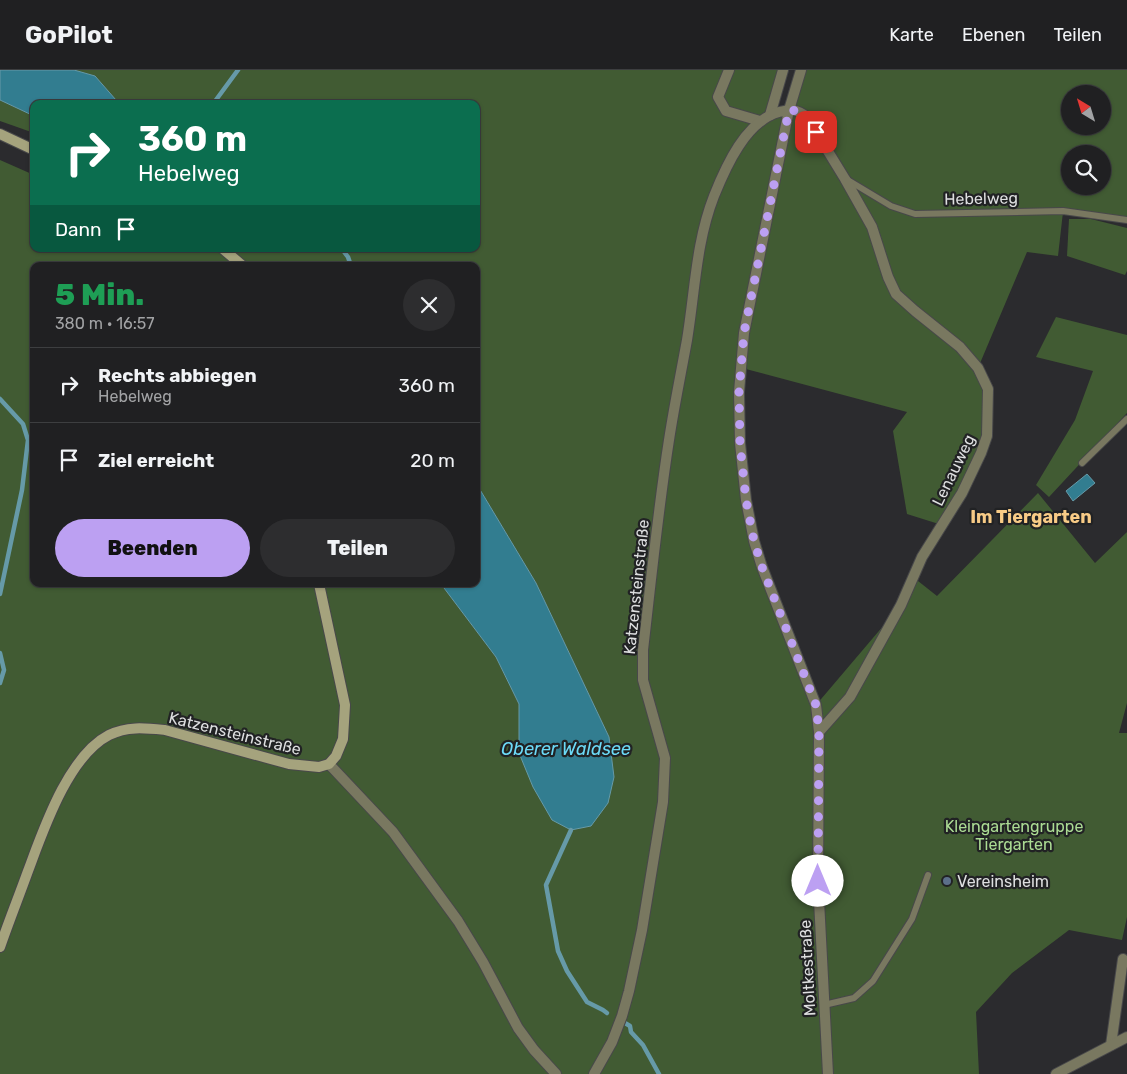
<!DOCTYPE html>
<html lang="de">
<head>
<meta charset="utf-8">
<style>
  :root { --surface:#202022; --page:#2d2d2f; --text:#f1f3f6; --muted:#a2a3a5; --line:#3d3e40; --accent:#bca0f2 }
  body { margin:0; font-family:Rubik,sans-serif; background:var(--page); color:var(--text); height:100vh; display:flex; flex-direction:column; font-size:19px; white-space:nowrap }
  * { box-sizing:border-box; margin:0 }
  p { font-size:16px; color:var(--muted) }
  .icon { flex:none; width:28px; height:28px; fill:none; stroke:currentColor; stroke-width:2; stroke-linecap:round; stroke-linejoin:round }
  .map { position:relative; flex:1; overflow:hidden }
  .side { position:absolute; left:30px; top:192px; width:450px; height:325px; display:flex; flex-direction:column; background:var(--surface); border-radius:10px; box-shadow:0 1px 4px #0004,0 0 0 1px var(--line) }
  .side>* { flex:none }
  .guide { position:absolute; left:30px; top:30px; width:450px; height:152px; border-radius:10px; box-shadow:0 1px 4px #0004,0 0 0 1px var(--line); background:#0b6e4f; color:#fff; overflow:hidden }
  .needle { width:32px; rotate:322deg }
  .controls { position:absolute; left:1061px; top:15px; display:grid; gap:10px }
  .controls a { display:grid; place-items:center; width:50px; height:50px; border-radius:50%; background:var(--surface); box-shadow:0 1px 4px #0004,0 0 0 1px var(--line); font-size:25px }
  .pin { position:absolute; display:grid; place-items:center; width:42px; height:42px; color:#fff; margin:-21px; border-radius:10px; box-shadow:0 2px 8px #0006 }
  .me { position:absolute; width:55px; margin:-28px; rotate:0deg; stroke-linejoin:round; filter:drop-shadow(0 0 4px #0008) }
  .turn { display:flex; align-items:center; gap:18px; height:105px; padding:0 25px; font-size:22px }
  .turn .icon { width:65px; height:65px; stroke-width:2.5 }
  .turn b { display:block; font-size:35px; line-height:42px }
  .then { display:flex; align-items:center; height:48px; padding:0 25px; background:#0003; gap:10px; font-size:19px }
  .round { display:grid; place-items:center; flex:none; width:52px; height:52px; border-radius:26px; background:var(--page) }
  .overview { display:flex; align-items:center; justify-content:space-between; height:85px; padding:0 25px }
  h1 { font-size:30px; font-weight:800; line-height:38px; color:#1e9e55 }
  .cta { display:flex; gap:10px; margin-top:auto; padding:10px 25px }
  .cta a { flex:1; height:58px; border-radius:30px; background:var(--accent); color:#111; font-size:20px; font-weight:800; line-height:58px; text-align:center }
  .cta a+a { background:var(--page); color:var(--text) }
  ul { padding:0; list-style:none }
  li { display:flex; align-items:center; gap:15px; height:75px; padding:0 25px; border-top:1px solid var(--line) }
  li div { flex:1 }
  li b { display:block; font-size:19px }
  li em { font-style:normal }
  header { display:flex; align-items:center; gap:30px; box-sizing:border-box; height:70px; padding:0 25px; background:var(--surface); border-bottom:1px solid var(--line) }
  header strong { font-size:24px }
  nav { display:flex; gap:28px; margin-inline-start:auto; font-size:18px }
  .map>svg:first-child { display:block }
  .green { fill:#415b33; fill-rule:evenodd }
  .water { fill:#327d90; stroke:#669aa8 }
  .lines { fill:none; stroke-linecap:round; stroke-linejoin:round }
  .stream { stroke:#669aa8; stroke-width:4.5 }
  .lane-casing { stroke:#48484a; stroke-width:8 }
  .street-casing { stroke:#48484a; stroke-width:12 }
  .secondary-casing { stroke:#48484a; stroke-width:12 }
  .lane { stroke:#797860; stroke-width:6 }
  .street { stroke:#797860; stroke-width:10 }
  .secondary { stroke:#a5a37d; stroke-width:10 }
  .route { stroke:#bca0f2; stroke-width:9; stroke-dasharray:0 16.2 }
  .service-dot { fill:#5c6f8a; stroke:#212224; stroke-width:2 }
  .labels { text-anchor:middle; stroke-width:4.5; stroke-linejoin:round; paint-order:stroke }
  .street-label { font-size:16px; fill:#dedfe0; stroke:#212224 }
  .park-label { font-size:16px; fill:#abdb93; stroke:#212224 }
  .poi-label { font-size:16px; fill:#dedfe0; stroke:#212224; text-anchor:start }
  .neighbourhood-label { font-size:18px; font-weight:bold; fill:#f8cb86; stroke:#212224 }
  .water-label { font-size:18px; font-style:italic; fill:#6cdaf7; stroke:#212224 }
</style>
</head>
<body>
<header>
<strong>GoPilot</strong>
<nav><a>Karte</a><a>Ebenen</a><a>Teilen</a></nav>
</header>
<div class="map">
<svg width="1127" height="1004" viewBox="0 0 1127 1004">
  <rect width="100%" height="100%" fill="#2b2b2e"/>
  <g class="green">
    <path d="M74 0H783L770 44 789 40 801 0H1127V150L1063 142 1058 186 1027 182 978 298 988 319 987 366 942 455 907 444 893 361 907 342 742 298 739 322 754 471 816 635 901 535 913 507 937 526 1038 423 1095 493 1127 462V633L1119 663H1127V847L1122 870 1069 860 1012 903 976 942 979 1004H0V90L34 105V179H476V34H138L116 30 95 6ZM1070 24H1102V56H1070ZM1070 84H1102V116H1070ZM34 196H476V413L536 513 609 667 519 683V634L496 587 441 514H34Z"/>
    <polygon points="0,30 34,46 34,63 0,51"/>
    <polygon points="1069,149 1091,149 1127,158 1127,201 1125,205 1067,186"/>
    <polygon points="1056,247 1127,265 1127,343 1049,427 1036,415 1075,350 1093,301 1036,287"/>
  </g>
  <g class="water">
    <polygon points="0,0 74,0 95,6 116,30 138,34 34,34 34,46 0,30"/>
    <polygon points="1087,404 1095,413 1073,431 1066,421"/>
    <polygon points="476,413 536,513 609,667 614,707 608,733 591,756 571,760 552,750 533,717 519,683 519,634 496,587 441,514 476,514"/>
  </g>
  <g class="lines">
    <g class="stream">
      <polyline points="213,34 238,0"/>
      <polyline points="342,179 348,187 351,196"/>
      <polyline points="0,329 23,354 28,370 22,420 0,524"/>
      <polyline points="0,583 4,600 0,613"/>
      <polyline points="571,760 546,815 558,881 567,901 587,932 603,940 607,943"/>
      <polyline points="625,953 630,956 631,962 643,975 659,1004"/>
    </g>
    <g class="lane-casing">
      <g id="lane">
        <polyline points="846,109 891,136 915,144 1063,141 1127,150"/>
        <polyline points="1082,393 1127,349"/>
        <polyline points="824,935 854,928 873,911 912,849 928,805"/>
      </g>
    </g>
    <g class="street-casing">
      <g id="street">
        <polyline points="729,0 718,27 726,41 760,51"/>
        <polyline points="801,0 789,40 744,263 739,322 740,373 746,430 754,471 762,497 816,635 819,662 818,811 828,1004"/>
        <polyline points="770,45 783,0"/>
        <polyline points="329,694 393,762 458,851 483,892 518,958 534,980 556,1004"/>
        <polyline points="1111,975 1123,889"/>
        <path d="M594 1004 612 972 622 946 629 921 642 860 663 732 665 688 643 610V580C651 511 658 440 669 370 674 337 681 303 687 270 695 221 696 172 714 126 726 96 746 51 779 42 791 39 797 39 807 47L845 109 872 157 888 207 896 224 915 241 960 277 978 298 988 319 987 366 981 383 962 423 922 487 901 535 850 627 819 662"/>
        <polyline points="1056,1004 1127,967"/>
      </g>
    </g>
    <g class="secondary-casing">
      <g id="secondary">
        <polyline points="0,64 34,80"/>
        <polyline points="223,179 243,196"/>
        <path d="M0 877C9 851 19 826 28 801 43 761 68 686 109 665 127 656 145 658 165 660L289 694 319 697 329 694 336 686 343 669 345 635 319 514"/>
      </g>
    </g>
    <use href="#lane" class="lane"/>
    <use href="#street" class="street"/>
    <use href="#secondary" class="secondary"/>
  </g>
  <g class="lines">
    <path class="route" d="M816 62C808 48 806 41 789 40L744 263 739 322 740 374 746 430 754 471 762 497 816 635 819 662 818 811"/>
  </g>
  <circle class="service-dot" cx="947" cy="811" r="5"/>
  <g class="labels">
    <g class="street-label">
      <text transform="translate(981 128) rotate(-1)" y="6">Hebelweg</text>
      <text transform="translate(953 400) rotate(-64)" y="6">Lenauweg</text>
      <text transform="translate(636 517) rotate(-84)" y="6">Katzensteinstraße</text>
      <text transform="translate(235 663) rotate(14)" y="6">Katzensteinstraße</text>
      <text transform="translate(807 898) rotate(-93)" y="6">Moltkestraße</text>
    </g>
    <g class="park-label">
      <text x="1014" y="762">Kleingartengruppe<tspan x="1014" dy="18">Tiergarten</tspan></text>
    </g>
    <g class="poi-label">
      <text x="957" y="817">Vereinsheim</text>
    </g>
    <g class="neighbourhood-label">
      <text x="1031" y="453">Im Tiergarten</text>
    </g>
    <g class="water-label">
      <text x="566" y="685">Oberer Waldsee</text>
    </g>
  </g>
</svg>
<div class="controls">
<a><svg class="needle" viewBox="-14 -14 28 28"><path d="M0-13l5 13h-10z" fill="#e53935"/><path d="M0 13l5-13h-10z" fill="#a2a3a5"/></svg></a>
<a><svg class="icon" aria-label="search" viewBox="0 0 24 24"><circle cx="10" cy="10" r="6"/><path d="M15 15l6 6"/></svg></a>
</div>
<div class="pin" style="left:816px;top:62px;background:#d93025"><svg class="icon" aria-label="arrive" viewBox="0 0 24 24"><path d="M6 21V4h12l-3 4 3 4H6"/></svg></div>
<svg class="me" style="left:818px;top:811px" viewBox="-20 -20 40 40"><circle r="19" fill="#fff"/><path d="M0-13L10 11 0 6-10 11z" fill="#bca0f2"/></svg>
<div class="guide">
<div class="turn"><svg class="icon" aria-label="right" viewBox="0 0 24 24"><path d="M7 20v-9h11M14 6l5 5-5 5"/></svg><div><b>360 m</b>Hebelweg</div></div>
<div class="then">Dann<svg class="icon" aria-label="arrive" viewBox="0 0 24 24"><path d="M6 21V4h12l-3 4 3 4H6"/></svg></div>
</div>
<section class="side">
<div class="overview"><div><h1>5 Min.</h1><p>380 m · 16:57</p></div><a class="round"><svg class="icon" aria-label="close" viewBox="0 0 24 24"><path d="M6 6l12 12M18 6L6 18"/></svg></a></div>
<ul>
<li><svg class="icon" aria-label="right" viewBox="0 0 24 24"><path d="M7 20v-9h11M14 6l5 5-5 5"/></svg><div><b>Rechts abbiegen</b><p>Hebelweg</p></div><em>360 m</em></li>
<li><svg class="icon" aria-label="arrive" viewBox="0 0 24 24"><path d="M6 21V4h12l-3 4 3 4H6"/></svg><div><b>Ziel erreicht</b></div><em>20 m</em></li>
</ul>
<div class="cta"><a>Beenden</a><a>Teilen</a></div>
</section>
</div>
</body>
</html>
